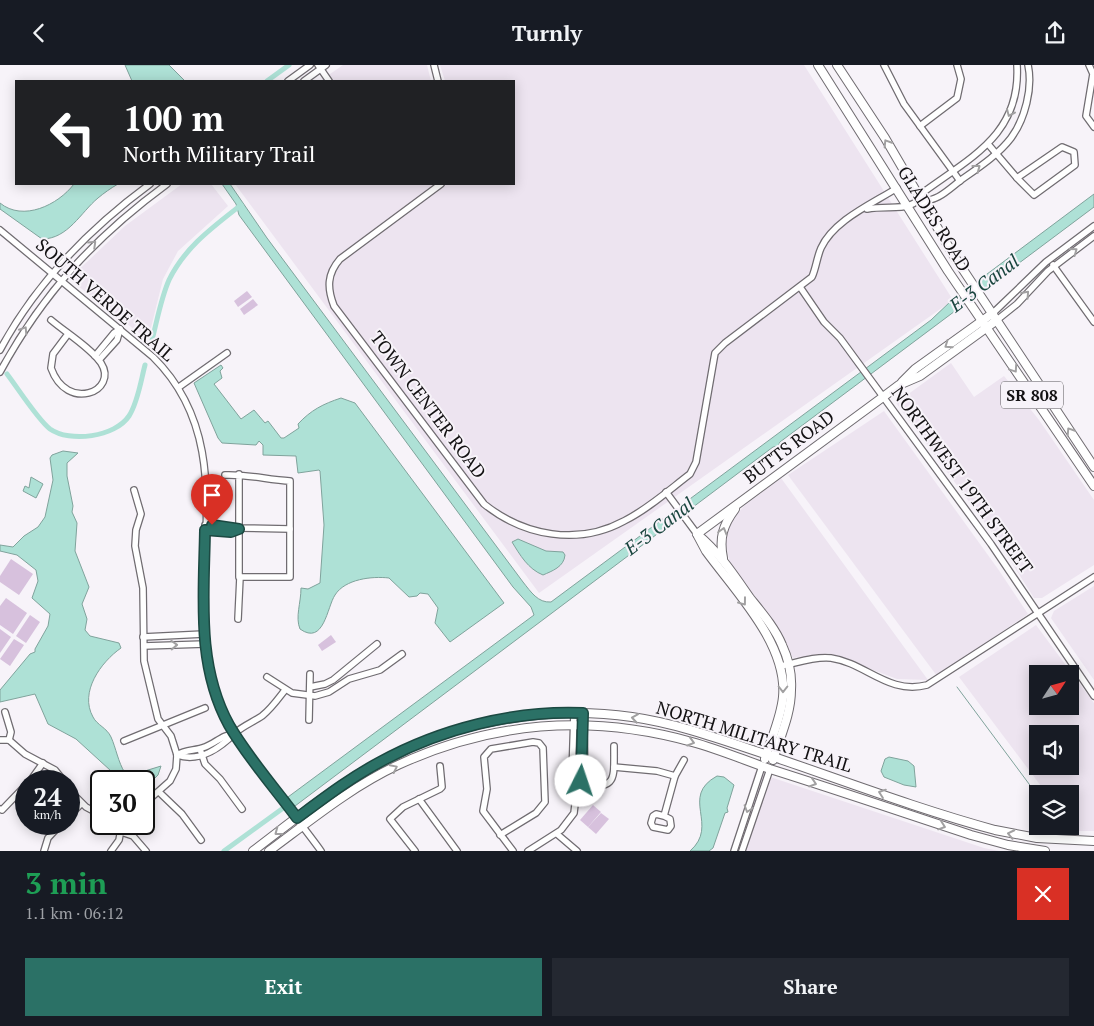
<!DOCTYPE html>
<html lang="en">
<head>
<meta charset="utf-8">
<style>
  :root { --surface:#171b24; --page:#242831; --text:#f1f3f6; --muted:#9ea1a6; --accent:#2b7166 }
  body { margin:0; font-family:"PT Serif",serif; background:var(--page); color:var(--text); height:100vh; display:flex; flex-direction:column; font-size:19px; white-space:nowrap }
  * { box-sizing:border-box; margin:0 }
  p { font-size:16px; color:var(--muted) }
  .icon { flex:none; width:28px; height:28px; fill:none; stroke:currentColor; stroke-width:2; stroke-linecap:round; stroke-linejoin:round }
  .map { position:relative; height:786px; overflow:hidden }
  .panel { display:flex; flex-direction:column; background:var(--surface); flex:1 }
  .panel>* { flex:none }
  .hud { position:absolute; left:15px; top:15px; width:500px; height:105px; border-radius:0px; box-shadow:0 2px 12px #0003; background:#202124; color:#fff; overflow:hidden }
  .needle { width:32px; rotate:54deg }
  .fabs { position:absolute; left:1029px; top:600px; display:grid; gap:10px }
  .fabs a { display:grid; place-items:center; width:50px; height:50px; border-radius:0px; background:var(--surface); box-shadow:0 2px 12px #0003; font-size:25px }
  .speed { position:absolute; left:15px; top:705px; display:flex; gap:10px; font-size:25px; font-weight:700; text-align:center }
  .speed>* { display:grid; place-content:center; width:65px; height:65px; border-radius:50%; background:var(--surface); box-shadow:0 2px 12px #0003; line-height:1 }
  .speed small { font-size:12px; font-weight:400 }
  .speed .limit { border:2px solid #111; border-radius:8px; background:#fff; color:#111 }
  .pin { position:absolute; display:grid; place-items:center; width:42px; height:42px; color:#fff; margin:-51px -21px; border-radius:50% 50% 50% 0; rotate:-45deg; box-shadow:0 0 5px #0007 }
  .pin .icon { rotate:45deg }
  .me { position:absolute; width:55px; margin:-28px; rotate:4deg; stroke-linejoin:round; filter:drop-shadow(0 0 4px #0008) }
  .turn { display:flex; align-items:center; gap:18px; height:105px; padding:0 25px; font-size:22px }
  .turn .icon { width:65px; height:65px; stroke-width:2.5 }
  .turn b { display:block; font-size:35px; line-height:42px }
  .round { display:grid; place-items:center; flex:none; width:52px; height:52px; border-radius:0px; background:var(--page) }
  .summary { display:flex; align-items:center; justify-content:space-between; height:85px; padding:0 25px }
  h1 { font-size:30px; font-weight:800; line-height:38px; color:#1e9e55 }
  .cta { display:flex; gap:10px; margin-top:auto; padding:10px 25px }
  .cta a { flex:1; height:58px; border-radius:0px; background:var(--accent); color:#fff; font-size:20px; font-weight:800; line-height:58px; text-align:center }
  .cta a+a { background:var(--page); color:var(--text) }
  header { display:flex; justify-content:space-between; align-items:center; height:65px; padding:0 25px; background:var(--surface); font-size:22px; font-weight:800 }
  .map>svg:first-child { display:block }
  .built { fill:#ede4f0; fill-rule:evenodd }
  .green { fill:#d7c1dd }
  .water { fill:#aee1d6; stroke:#80a39c }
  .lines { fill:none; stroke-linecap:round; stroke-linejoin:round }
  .stream { stroke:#80a39c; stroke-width:1 }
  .canal { stroke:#aee1d6; stroke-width:5 }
  .minor-casing { stroke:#706c71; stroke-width:8 }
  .major-casing { stroke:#706c71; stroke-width:10 }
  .minor { stroke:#fff; stroke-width:5.5 }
  .major { stroke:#fff; stroke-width:8 }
  .oneway { stroke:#a1a0a1 }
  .route-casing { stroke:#1c4942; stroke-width:12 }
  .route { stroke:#2b7166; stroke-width:9 }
  .labels { text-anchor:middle; stroke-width:4; stroke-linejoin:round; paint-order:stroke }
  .shield { fill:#f7f3f9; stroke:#575558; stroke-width:1 }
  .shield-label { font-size:16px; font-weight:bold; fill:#131113 }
  .street-label { font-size:18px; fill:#131113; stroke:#f7f3f9 }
  .water-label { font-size:19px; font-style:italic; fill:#1a463f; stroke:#f7f3f9 }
</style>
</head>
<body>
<header><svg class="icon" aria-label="back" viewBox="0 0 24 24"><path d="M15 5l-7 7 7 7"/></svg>Turnly<svg class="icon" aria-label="share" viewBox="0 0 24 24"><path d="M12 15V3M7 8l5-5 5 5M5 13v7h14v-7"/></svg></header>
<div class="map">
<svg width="1094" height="786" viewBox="0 0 1094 786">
  <rect width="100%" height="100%" fill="#f7f3f9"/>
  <g class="built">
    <polygon points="343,0 427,0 431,16 320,16"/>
    <polygon points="440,0 804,0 953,235 539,528 235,119 514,119 514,16 445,16"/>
    <polygon points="182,119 211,119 228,141 178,186 163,214 148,275 69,214 125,161"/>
    <polygon points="951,298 974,332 1004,311 1039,355 1094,435 1094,500 1042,533 1034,533 996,473 896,338"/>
    <polygon points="884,346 998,504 1028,549 937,611 788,410"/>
    <polygon points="781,413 928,615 897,614 828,588 793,593 768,550 730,499 725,474 730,458 744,441"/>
    <polygon points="1094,521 1094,615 1051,553 1054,546"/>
    <path d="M1036 560 1094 638V766H1075L1070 759V729H1047L959 612ZM1038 609H1070V641H1038ZM1038 669H1070V701H1038Z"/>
    <polygon points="755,707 984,783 999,786 731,786"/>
  </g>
  <g class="green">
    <polygon points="247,226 252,232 238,242 234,236"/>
    <polygon points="253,234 258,240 244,250 240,244"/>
    <polygon points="11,494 33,509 19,530 0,517 0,511"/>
    <polygon points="6,533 27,548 13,569 0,560 0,541"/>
    <polygon points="30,550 40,557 26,578 16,571"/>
    <polygon points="0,564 11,572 0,588"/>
    <polygon points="331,570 336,577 322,586 318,580"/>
    <polygon points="14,574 24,580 10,601 0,594"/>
    <polygon points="593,740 601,747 588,762 580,755"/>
    <polygon points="601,748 609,754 596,769 588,762"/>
  </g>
  <g class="water">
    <polygon points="125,0 169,0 185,16 132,16"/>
    <path d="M74 119H118C111 123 104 128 98 133 81 147 68 174 42 174L0 144V138C23 157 58 140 74 119Z"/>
    <path d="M222 119H230L267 173 523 517C531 527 538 538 551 537L931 255 951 236 1094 129V142L780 377 778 381 773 382 295 741 288 732 534 550 531 542 513 522 239 150 236 139Z"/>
    <path d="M221 300 223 303 220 306 222 313 214 319 241 354 254 345 265 358 268 356 281 373H284L299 363 298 359C311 345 323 339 341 333L355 338 504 538 450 577 435 558 438 543 428 529 420 528 417 531 409 532 389 513C372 511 345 514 335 530 327 542 324 581 300 564 295 552 301 538 301 523L308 524 320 518 324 460 320 406 319 405 298 408 296 391 263 390V380L259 376 256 380 222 378 218 373 194 318Z"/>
    <path d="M63 386 78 388 67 398V411L73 441 72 447 77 458 75 486 89 522 82 539 87 554 85 565 90 571 119 578 121 583C101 597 79 627 93 652 97 660 107 663 111 672 116 683 118 697 125 708L132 710 161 701 158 710 144 724V716H122L76 674 48 659 35 629 0 637V625L30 589 35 587V584L48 561 50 549 32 533 38 516 36 505 17 490 0 486V480L13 482 24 471 38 462 45 452 53 415 50 393 52 390Z"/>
    <polygon points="31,412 43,419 36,433 23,426 25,421 29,423"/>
    <path d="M518 474 546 486 563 487 565 490C564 502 552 506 543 510 528 504 520 490 512 477Z"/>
    <polygon points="889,692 908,696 914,701 916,722 904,720 884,712 881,706 885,694"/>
    <path d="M717 711 724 712 734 720 727 743 728 747 725 748 713 783 709 786H690C720 760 679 732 717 711Z"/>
  </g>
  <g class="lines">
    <g class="stream">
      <polyline points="957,622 1038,731"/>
      <polyline points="1062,761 1066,765"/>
    </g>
    <g class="canal">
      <polyline points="267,16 289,0"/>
      <path d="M152 275C157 256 161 233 169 215 185 182 213 162 241 140"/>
      <path d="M7 309C17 322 38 355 50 364 70 378 115 372 129 351 138 337 141 315 145 300"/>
      <polyline points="224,786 297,733"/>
    </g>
    <g class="minor-casing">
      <g id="minor">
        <polyline points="318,0 329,16"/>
        <polyline points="434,0 438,16"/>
        <polyline points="884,0 904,39 960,116"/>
        <polyline points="1089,0 1093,9 1086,51 1094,62"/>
        <polyline points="288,16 310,0"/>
        <polyline points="304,16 326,0"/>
        <polyline points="920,61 957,33 961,14 957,0"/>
        <polyline points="988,79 1017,113"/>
        <polygon points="1062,82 1074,87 1075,100 1034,130 1017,113"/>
        <path d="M441 119 340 194C327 209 327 223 334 241L484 439C524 471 578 481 624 456 648 444 669 425 690 409L696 397 715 288 725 278 812 212C816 203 817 192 821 183 834 155 872 139 897 123"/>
        <path d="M921 135C936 138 949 124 961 115 978 103 998 90 1011 73 1025 54 1033 23 1028 0"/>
        <path d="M867 144C892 139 912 150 925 126 973 91 1021 68 1017 0"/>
        <path d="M0 165 153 292C222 360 205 447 204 535 204 560 203 584 209 607 224 671 283 733 321 786"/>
        <polyline points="1053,200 1094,257"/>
        <polyline points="800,222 824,257 840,273 991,479 1094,631"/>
        <polyline points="993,248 1046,197 1094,161"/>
        <path d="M51 255C65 267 91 283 101 298 119 326 67 348 51 303L53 289 68 269"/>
        <polyline points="997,255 1017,239 1048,206 1094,171"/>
        <path d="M0 285C36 218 89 164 150 119"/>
        <polyline points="95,291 114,268 120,264"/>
        <polyline points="99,295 117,275 120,264"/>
        <path d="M0 307C43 228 95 172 167 119"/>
        <polyline points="179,322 227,288"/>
        <path d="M225 410C248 409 268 415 290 416V512H239V409"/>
        <polyline points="134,425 141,449 136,465 135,481 143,523 144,596 158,654 171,671 177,690 176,704 170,716 144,739"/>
        <polyline points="666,427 697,469"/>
        <polyline points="205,460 239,463 290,464"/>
        <polyline points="205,465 231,467 239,463"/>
        <polyline points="238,554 240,512"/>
        <polyline points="143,572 204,569"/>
        <polyline points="144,581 205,579"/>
        <path d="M781 601C796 598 815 591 831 593 866 598 888 630 927 620L1094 512"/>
        <polyline points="267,612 292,628 315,631 329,627 349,614 380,605 402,589"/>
        <polyline points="310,622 325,619 333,615 377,579"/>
        <polyline points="5,647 11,667 9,675"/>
        <polyline points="309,655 310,609"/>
        <polyline points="0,675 9,675"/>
        <polyline points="9,675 25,689 55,705 64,716"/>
        <polyline points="124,676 205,643"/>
        <polyline points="200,684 205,699 220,714 242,744"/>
        <path d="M177 690C200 698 220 683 235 668 243 661 253 657 262 651 271 644 278 634 285 625"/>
        <path d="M177 690C186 684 195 686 205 682 216 678 223 669 235 669"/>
        <polyline points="614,702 657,706 675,711"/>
        <polyline points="30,716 43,698"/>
        <path d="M577 722C589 704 583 670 583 648"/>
        <path d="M577 722C617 722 614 719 614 681"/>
        <polyline points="69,725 86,742 101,750"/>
        <polyline points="159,727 182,749 201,775"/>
        <polyline points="419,734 457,786"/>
        <polyline points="0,744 2,745 26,720"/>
        <polyline points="69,751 81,739"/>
        <polyline points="664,751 670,754 671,761 668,765 653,762 651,758 653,751 656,749 664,751 675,711 684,695"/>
        <polyline points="121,767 133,771 146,786"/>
        <polyline points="557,769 577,786"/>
        <polyline points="500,770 536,748 545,737 543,683 539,678 533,677 491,684 484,692 487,724 483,746 513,786"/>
        <polyline points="44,786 48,773 61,759"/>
        <polyline points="111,786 119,775 122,759"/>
        <polyline points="415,786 390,754 403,742 440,724 442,722 440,701"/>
        <polyline points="528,786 561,765 574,748 577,722 572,710 574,648"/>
        <polyline points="734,786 762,701"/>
        <polyline points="742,786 770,704"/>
      </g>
    </g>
    <g class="major-casing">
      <g id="major">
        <polyline points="818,0 948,206 1094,421"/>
        <polyline points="837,0 885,73 954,191 1094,402"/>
        <polyline points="902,317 915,304 993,248"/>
        <polyline points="697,469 883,332 899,320 920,311 997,255"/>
        <path d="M697 469C719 487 734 510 750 533 762 548 775 563 782 580 789 595 792 610 791 625 791 649 780 672 773 695"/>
        <path d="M698 471 706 486C735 526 788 579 783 632 781 653 771 674 765 694"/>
        <path d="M723 493C719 473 723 460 735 444"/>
        <path d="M253 786C294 755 335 721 380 697 456 656 547 640 632 652 681 659 728 677 774 692 847 717 921 745 995 765L1037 773 1094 776"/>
        <path d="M269 786C311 755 351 722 398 700 493 656 591 649 692 677 718 684 744 695 770 704 837 725 904 748 971 770L1008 780 1045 786"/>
      </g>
    </g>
    <use href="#minor" class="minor"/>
    <use href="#major" class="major"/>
  </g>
  <defs><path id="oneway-chevron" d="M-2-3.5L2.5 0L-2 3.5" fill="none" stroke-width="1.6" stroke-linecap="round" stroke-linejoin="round" transform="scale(1.25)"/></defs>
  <g class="oneway">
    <use href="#oneway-chevron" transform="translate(1010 48) rotate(114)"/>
    <use href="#oneway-chevron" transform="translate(887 78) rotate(-122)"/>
    <use href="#oneway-chevron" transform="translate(977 103) rotate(-37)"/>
    <use href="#oneway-chevron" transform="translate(93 179) rotate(-44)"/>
    <use href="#oneway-chevron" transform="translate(1074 186) rotate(-36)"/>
    <use href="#oneway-chevron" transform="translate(1026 229) rotate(-48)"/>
    <use href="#oneway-chevron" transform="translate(24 265) rotate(-57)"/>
    <use href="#oneway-chevron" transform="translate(948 280) rotate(145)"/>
    <use href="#oneway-chevron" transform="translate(1014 304) rotate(56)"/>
    <use href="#oneway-chevron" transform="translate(1070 366) rotate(-123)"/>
    <use href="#oneway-chevron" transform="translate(723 466) rotate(-74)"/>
    <use href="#oneway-chevron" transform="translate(743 537) rotate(53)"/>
    <use href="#oneway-chevron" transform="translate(174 580) rotate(-2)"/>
    <use href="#oneway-chevron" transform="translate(783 624) rotate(90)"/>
    <use href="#oneway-chevron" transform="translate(635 653) rotate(-171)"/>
    <use href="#oneway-chevron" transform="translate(691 677) rotate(16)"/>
    <use href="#oneway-chevron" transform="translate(394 703) rotate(-26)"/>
    <use href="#oneway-chevron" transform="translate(813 718) rotate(18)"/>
    <use href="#oneway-chevron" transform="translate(882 728) rotate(-161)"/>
    <use href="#oneway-chevron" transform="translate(748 744) rotate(108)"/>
    <use href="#oneway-chevron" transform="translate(942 761) rotate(19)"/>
    <use href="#oneway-chevron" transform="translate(278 767) rotate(143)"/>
    <use href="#oneway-chevron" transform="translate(1011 769) rotate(-168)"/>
  </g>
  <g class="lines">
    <g class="route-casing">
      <path id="route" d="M212 460 239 464 231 467 205 465C204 531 196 600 229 660 248 693 275 723 297 753 324 733 350 713 380 697 440 664 514 645 583 648L581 716"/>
    </g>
    <use href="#route" class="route"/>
  </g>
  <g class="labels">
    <rect class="shield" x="1001" y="316.5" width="62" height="27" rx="4"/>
    <g class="shield-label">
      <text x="1032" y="336">SR 808</text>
    </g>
    <g class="street-label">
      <text transform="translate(934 154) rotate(58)" y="6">GLADES ROAD</text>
      <text transform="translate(105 235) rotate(41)" y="6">SOUTH VERDE TRAIL</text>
      <text transform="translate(428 340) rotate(53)" y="6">TOWN CENTER ROAD</text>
      <text transform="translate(789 382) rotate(-37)" y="6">BUTTS ROAD</text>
      <text transform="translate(962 415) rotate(54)" y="6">NORTHWEST 19TH STREET</text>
      <text transform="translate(754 672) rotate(17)" y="6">NORTH MILITARY TRAIL</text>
    </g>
    <g class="water-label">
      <text transform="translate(984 218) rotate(-37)" y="7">E-3 Canal</text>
      <text transform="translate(659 461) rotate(-37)" y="7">E-3 Canal</text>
    </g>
  </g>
</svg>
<div class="fabs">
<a><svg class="needle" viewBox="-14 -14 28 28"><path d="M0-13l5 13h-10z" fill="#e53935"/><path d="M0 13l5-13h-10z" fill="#9ea1a6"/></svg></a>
<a><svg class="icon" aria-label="sound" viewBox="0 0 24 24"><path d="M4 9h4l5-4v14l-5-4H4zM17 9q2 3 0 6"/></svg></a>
<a><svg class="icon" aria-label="layers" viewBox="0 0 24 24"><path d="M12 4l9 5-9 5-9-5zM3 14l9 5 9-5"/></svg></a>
</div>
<div class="speed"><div>24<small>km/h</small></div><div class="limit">30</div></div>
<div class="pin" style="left:212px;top:460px;background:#d93025"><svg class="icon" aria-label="arrive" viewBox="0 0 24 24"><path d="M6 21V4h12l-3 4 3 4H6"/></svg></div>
<svg class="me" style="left:581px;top:716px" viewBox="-20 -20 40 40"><circle r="19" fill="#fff"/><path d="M0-13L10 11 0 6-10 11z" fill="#2b7166"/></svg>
<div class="hud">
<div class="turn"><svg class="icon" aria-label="left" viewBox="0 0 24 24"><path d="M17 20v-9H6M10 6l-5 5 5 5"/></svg><div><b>100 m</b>North Military Trail</div></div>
</div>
</div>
<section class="panel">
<div class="summary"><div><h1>3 min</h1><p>1.1 km · 06:12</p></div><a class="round" style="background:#d93025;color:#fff"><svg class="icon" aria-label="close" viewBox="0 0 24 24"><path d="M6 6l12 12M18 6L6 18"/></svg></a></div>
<div class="cta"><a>Exit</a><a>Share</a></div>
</section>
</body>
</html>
